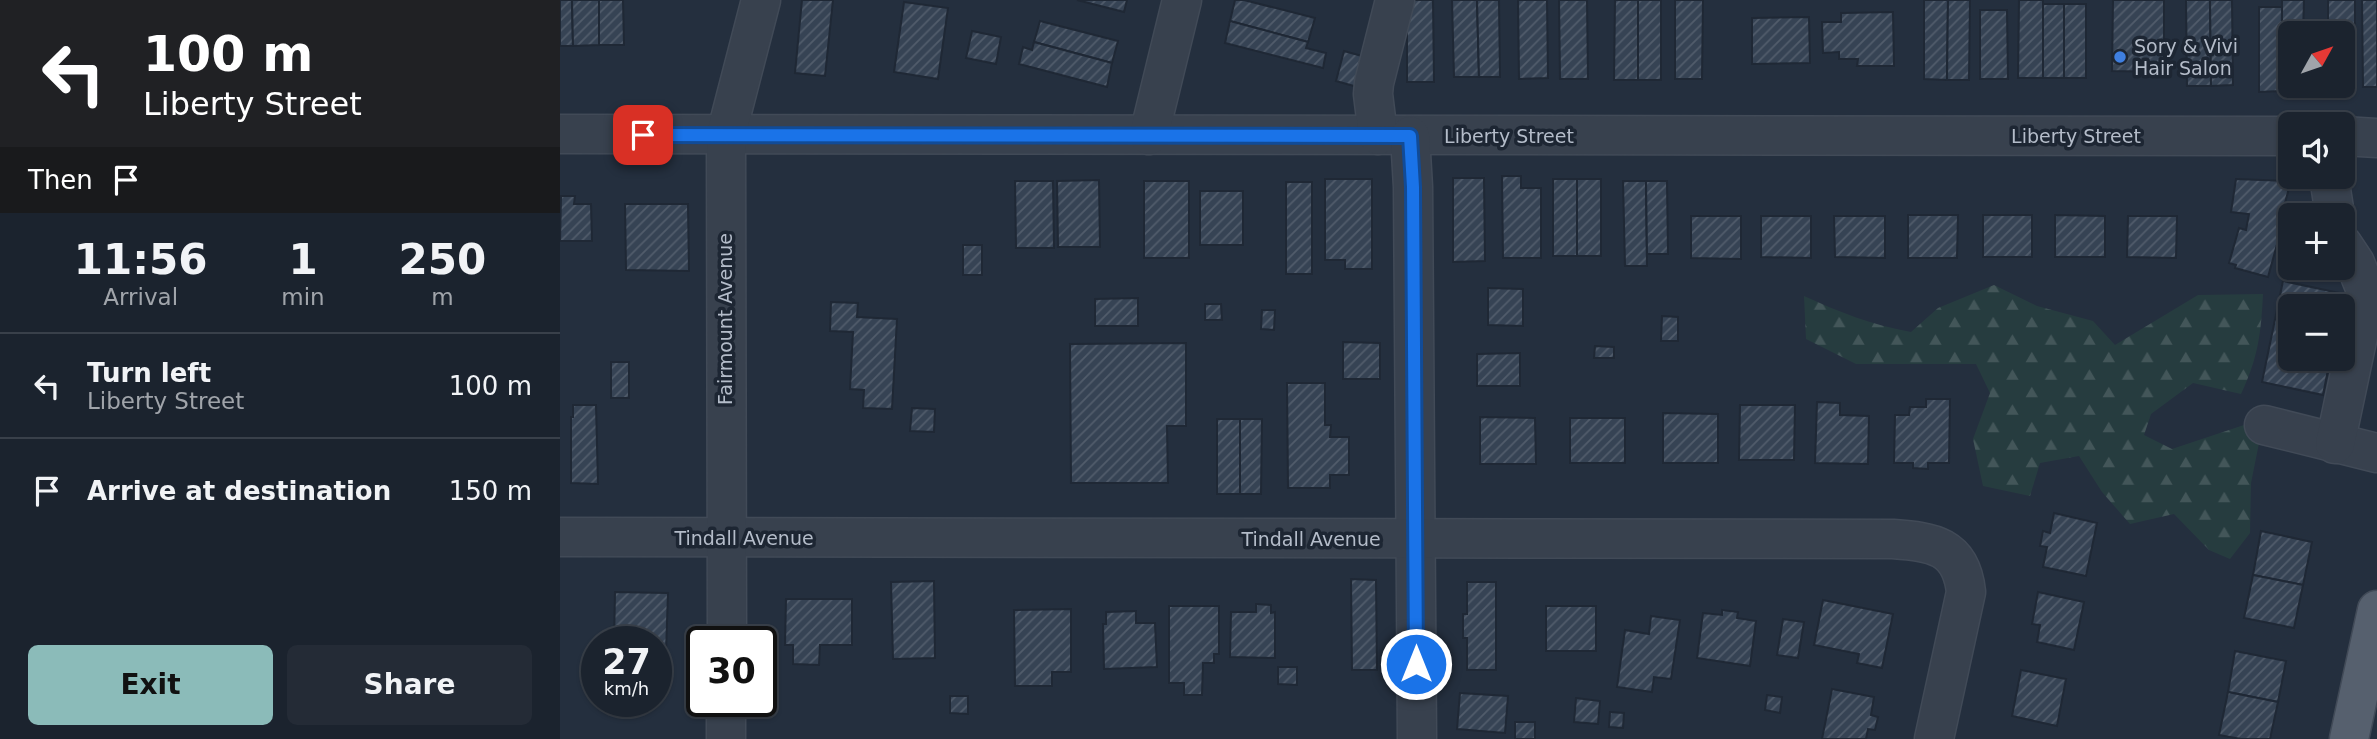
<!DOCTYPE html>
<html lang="en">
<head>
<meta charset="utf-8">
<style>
  :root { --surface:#1b232e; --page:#242b36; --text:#f1f3f6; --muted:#a0a4aa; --line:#39404a; --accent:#8bbbb9 }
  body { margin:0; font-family:"DejaVu Sans",sans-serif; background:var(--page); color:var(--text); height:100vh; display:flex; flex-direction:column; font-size:26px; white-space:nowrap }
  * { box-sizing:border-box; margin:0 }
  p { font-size:23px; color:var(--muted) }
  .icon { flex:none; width:38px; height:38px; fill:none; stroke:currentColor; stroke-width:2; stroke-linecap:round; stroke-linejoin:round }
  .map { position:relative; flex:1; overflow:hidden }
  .drawer { display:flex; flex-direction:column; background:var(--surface); width:560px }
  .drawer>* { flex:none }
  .top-card { background:#202124; color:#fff; overflow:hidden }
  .needle { width:46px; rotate:50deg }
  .buttons { position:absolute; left:1718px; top:21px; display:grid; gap:14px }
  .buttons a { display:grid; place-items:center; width:77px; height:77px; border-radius:10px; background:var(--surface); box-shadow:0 2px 5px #0004,0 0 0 2px var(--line); font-size:35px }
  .speed { position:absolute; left:21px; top:626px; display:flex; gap:14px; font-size:35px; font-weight:700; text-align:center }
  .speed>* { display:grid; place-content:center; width:91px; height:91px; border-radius:50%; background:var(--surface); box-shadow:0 2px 5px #0004,0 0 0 2px var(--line); line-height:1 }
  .speed small { font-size:18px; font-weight:400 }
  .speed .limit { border:4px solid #111; border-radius:10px; background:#fff; color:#111 }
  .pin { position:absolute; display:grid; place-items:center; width:60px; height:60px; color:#fff; margin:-30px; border-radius:14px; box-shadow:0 4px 10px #0006 }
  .me { position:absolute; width:77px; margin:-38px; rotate:0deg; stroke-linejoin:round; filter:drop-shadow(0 0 5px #0008) }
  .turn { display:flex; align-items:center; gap:24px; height:147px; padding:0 28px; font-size:32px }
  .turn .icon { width:91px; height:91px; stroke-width:2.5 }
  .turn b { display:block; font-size:49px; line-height:60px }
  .then { display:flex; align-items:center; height:66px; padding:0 28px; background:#0003; gap:14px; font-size:26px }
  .eta { display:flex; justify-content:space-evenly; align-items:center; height:119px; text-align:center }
  .eta b { font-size:42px; font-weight:800; line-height:49px }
  .button { display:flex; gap:14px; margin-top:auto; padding:14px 28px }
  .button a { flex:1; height:80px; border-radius:10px; background:var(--accent); color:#111; font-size:28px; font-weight:800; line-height:80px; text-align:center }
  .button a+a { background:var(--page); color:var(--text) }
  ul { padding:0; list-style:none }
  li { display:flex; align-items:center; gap:21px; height:105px; padding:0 28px; border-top:2px solid var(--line) }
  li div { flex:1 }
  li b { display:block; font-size:26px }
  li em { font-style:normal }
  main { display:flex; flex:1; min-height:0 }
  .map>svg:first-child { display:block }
  .forest { fill:url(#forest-firs) }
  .building { fill:url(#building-hatch); stroke:#1f2835; stroke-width:2 }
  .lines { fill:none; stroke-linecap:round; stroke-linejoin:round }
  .minor-casing { stroke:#414a57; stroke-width:41 }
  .major-casing { stroke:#414a57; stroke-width:41 }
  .minor { stroke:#38414e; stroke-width:38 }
  .major { stroke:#56606e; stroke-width:38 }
  .route-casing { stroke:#114b97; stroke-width:18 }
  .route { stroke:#1a73e8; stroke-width:12 }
  .shop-dot { fill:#3f7fe0; stroke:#1d2633; stroke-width:2.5 }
  .labels { text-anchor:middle; stroke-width:7; stroke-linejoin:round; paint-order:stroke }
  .poi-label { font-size:19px; fill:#b4bcc9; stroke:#1d2633; text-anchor:start }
  .street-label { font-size:19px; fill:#b4bcc9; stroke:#1d2633 }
</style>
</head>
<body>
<main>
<section class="drawer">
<div class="top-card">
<div class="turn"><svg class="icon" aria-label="left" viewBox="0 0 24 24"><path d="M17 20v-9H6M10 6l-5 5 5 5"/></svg><div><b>100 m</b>Liberty Street</div></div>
<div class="then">Then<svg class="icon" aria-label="arrive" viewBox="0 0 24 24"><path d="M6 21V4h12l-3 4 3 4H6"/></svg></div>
</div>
<div class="eta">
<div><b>11:56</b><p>Arrival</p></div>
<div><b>1</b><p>min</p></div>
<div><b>250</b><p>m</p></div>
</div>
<ul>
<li><svg class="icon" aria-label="left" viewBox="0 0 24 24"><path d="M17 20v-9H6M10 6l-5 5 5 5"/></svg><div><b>Turn left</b><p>Liberty Street</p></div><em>100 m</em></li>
<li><svg class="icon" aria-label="arrive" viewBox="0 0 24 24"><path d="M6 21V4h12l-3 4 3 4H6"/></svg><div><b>Arrive at destination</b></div><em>150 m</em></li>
</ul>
<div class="button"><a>Exit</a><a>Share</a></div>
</section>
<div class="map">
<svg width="1817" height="739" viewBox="0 0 1817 739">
  <defs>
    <pattern id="forest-firs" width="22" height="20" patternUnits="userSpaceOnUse" patternTransform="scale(1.75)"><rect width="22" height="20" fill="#263c3f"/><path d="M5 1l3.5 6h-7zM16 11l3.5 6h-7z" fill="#435659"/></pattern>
    <pattern id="building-hatch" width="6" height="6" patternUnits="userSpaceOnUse" patternTransform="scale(1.75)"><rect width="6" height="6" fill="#364354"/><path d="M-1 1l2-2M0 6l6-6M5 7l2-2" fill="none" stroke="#515c6b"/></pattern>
  </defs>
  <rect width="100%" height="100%" fill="#242f3e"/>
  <path class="forest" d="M1434 285 1477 306 1533 321 1555 345 1638 295 1703 294C1701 334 1698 358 1681 394L1633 383 1591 414 1584 435 1612 449 1690 423 1699 443 1691 483 1690 533 1670 559 1649 550 1614 514 1570 524 1542 492 1519 456 1480 463 1470 496 1423 486 1413 439 1430 393 1416 364H1296L1246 339 1244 296C1279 312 1312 325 1351 332L1378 308Z"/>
  <g class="building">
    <polygon points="0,0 12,0 13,46 0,46"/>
    <polygon points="12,0 39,0 39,45 13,46"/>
    <polygon points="39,0 63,0 64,45 39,45"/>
    <polygon points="242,0 273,0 265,76 235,73"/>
    <polygon points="517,0 567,0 564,12"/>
    <polygon points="675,0 684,0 755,18 748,42 670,21"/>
    <polygon points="847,0 873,0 874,82 847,82"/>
    <polygon points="892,0 917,0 919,77 894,77"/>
    <polygon points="917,0 939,0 940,77 919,77"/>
    <polygon points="958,0 987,0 988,78 959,79"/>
    <polygon points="999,0 1027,0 1028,79 1000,79"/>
    <polygon points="1055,0 1078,0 1078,80 1054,80"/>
    <rect x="1078" y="0" width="23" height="80"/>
    <polygon points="1115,0 1143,0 1142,79 1115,79"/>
    <polygon points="1364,0 1388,0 1387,80 1364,79"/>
    <polygon points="1388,0 1410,0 1409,80 1387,80"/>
    <polygon points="1459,0 1483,0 1483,78 1458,78"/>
    <polygon points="1553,0 1604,0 1604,72 1552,71"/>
    <polygon points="1626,0 1650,0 1651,86 1627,86"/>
    <polygon points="1650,0 1672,0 1673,85 1651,86"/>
    <polygon points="1722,0 1744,0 1743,33 1731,33 1731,86 1742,86 1742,92 1721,91"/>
    <polygon points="1768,0 1795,0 1795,91 1767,90 1767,86 1783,86 1783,33 1768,33"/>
    <polygon points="1802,0 1817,0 1817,87 1803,87"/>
    <polygon points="344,2 388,8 378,79 334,72"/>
    <rect x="1483" y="4" width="21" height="74"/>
    <rect x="1504" y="4" width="22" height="74"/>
    <polygon points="1699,7 1722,7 1721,91 1699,92"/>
    <polygon points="1420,10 1447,10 1448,79 1420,79"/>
    <polygon points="1333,12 1334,66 1297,66 1298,59 1279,59 1279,52 1263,53 1262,22 1281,22 1281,13"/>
    <polygon points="1249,17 1250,63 1192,64 1192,18"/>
    <polygon points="480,21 558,41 552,63 474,42"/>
    <polygon points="670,21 748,42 746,48 766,53 763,68 665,43"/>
    <polygon points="412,31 441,37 436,64 406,58"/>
    <polygon points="474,42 552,63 547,87 459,64 463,47 472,50"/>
    <polygon points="784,51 809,58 801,88 776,81"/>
    <polygon points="942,176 961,176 961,188 981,188 981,258 943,258"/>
    <polygon points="893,178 924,178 925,261 893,262"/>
    <polygon points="765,179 812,179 812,269 785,269 785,260 765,260"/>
    <rect x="993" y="179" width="24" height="77"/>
    <rect x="1017" y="179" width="24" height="77"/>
    <polygon points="1676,179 1731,181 1723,210 1726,212 1708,277 1675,268 1676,265 1669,263 1679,228 1686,230 1689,214 1671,212"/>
    <polygon points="539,180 540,247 498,247 497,181"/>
    <polygon points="455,181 493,181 494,248 456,248"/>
    <rect x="584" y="181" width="45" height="77"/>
    <polygon points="1063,181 1086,181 1087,266 1065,266"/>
    <polygon points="1086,181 1107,181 1108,254 1087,254"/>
    <rect x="726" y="182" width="26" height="92"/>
    <rect x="640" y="191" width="43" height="54"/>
    <polygon points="1,196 15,196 14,204 31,204 32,241 0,241"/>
    <polygon points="65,204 128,204 129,271 66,270"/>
    <polygon points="1348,215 1398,215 1397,258 1348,258"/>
    <rect x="1423" y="215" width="49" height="42"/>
    <polygon points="1495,215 1545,216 1545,257 1495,257"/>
    <polygon points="1131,216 1181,216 1181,259 1131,258"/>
    <polygon points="1201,216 1251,216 1251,258 1201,257"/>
    <polygon points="1274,216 1325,216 1325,258 1275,257"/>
    <polygon points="1568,216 1617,216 1616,258 1567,257"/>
    <rect x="403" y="245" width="19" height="30"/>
    <polygon points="1723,281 1784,294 1782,306 1731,306 1731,359 1777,359 1775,366 1769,365 1763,395 1702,382"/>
    <polygon points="928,288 963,289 963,326 928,325"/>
    <polygon points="578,298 578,326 535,326 535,299"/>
    <polygon points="271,302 298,303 297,317 337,319 332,409 303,408 304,390 290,389 293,332 270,331"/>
    <polygon points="645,304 661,304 662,320 645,320"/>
    <polygon points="702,310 715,310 714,330 701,329"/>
    <polygon points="1102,316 1118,317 1118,341 1101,341"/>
    <polygon points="783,342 820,343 820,379 783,379"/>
    <polygon points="626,343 626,426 607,426 608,483 511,483 510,344"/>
    <polygon points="1035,346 1054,347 1054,358 1034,358"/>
    <polygon points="960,353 960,386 917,386 917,354"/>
    <rect x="51" y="362" width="18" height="36"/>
    <polygon points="727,383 765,383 765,425 771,425 770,437 789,437 789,475 770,475 770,488 728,488"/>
    <polygon points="1366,399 1390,399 1389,463 1368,463 1368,469 1353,468 1353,463 1334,463 1335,415 1349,415 1350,407 1366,407"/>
    <polygon points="1257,402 1280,403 1280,415 1309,416 1308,464 1255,463"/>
    <polygon points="13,405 36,405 38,484 11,483 11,417 13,417"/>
    <polygon points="1180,405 1235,405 1234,460 1179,460"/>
    <polygon points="352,408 375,409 374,432 350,431"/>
    <polygon points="1103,413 1158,414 1158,463 1103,463"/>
    <polygon points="920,417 975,418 976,464 920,464"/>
    <rect x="1010" y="418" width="55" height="45"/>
    <rect x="657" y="419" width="23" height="75"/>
    <polygon points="680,419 702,419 701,494 680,494"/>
    <polygon points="1494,513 1537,523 1526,576 1483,567 1487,547 1480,546 1483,531 1490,533"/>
    <polygon points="1701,531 1752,542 1743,585 1693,575"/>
    <polygon points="1693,575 1743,585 1734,628 1684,618"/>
    <polygon points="791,579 816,580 817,670 792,670"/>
    <polygon points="374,581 375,658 333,659 331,582"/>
    <polygon points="907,582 936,582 936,670 907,670 907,638 903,638 903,614 907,614"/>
    <polygon points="55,592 108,593 106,653 96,653 96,642 54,642"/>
    <polygon points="1478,592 1524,602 1514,650 1477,642 1480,625 1472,624"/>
    <polygon points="226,599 292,599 292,645 260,645 259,665 233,664 233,645 225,645"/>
    <polygon points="1263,600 1333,614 1322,668 1297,663 1299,654 1254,645"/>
    <polygon points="696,604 711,605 711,613 715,612 715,658 670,657 671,612 696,612"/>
    <polygon points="609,606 659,606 659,654 654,654 654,663 643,663 642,695 624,695 624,683 609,683"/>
    <rect x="986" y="606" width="50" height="45"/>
    <polygon points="511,609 511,672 492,672 492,686 455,686 454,610"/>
    <polygon points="1162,610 1178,612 1177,618 1196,621 1190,666 1137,658 1143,613 1162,615"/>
    <polygon points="576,611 576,623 595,623 597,667 544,669 543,624 546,624 546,612"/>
    <polygon points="1091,616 1120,620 1111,679 1094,677 1092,692 1057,687 1065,630 1089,634"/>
    <polygon points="1223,619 1244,622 1238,658 1217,655"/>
    <polygon points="1675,651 1726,661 1718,702 1668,692"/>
    <polygon points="718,667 737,667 737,685 718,684"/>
    <polygon points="1461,670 1506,679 1497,726 1452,716"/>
    <polygon points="1272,689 1314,697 1311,715 1318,717 1315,730 1308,729 1306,739 1262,739"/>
    <polygon points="1668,692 1718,702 1710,739 1681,739 1659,735"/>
    <polygon points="900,693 948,696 945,733 897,729"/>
    <polygon points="1207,695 1222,697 1220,713 1205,710"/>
    <polygon points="390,696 408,696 408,714 390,713"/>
    <polygon points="1016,698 1040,701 1038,724 1014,722"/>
    <polygon points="1050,712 1064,713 1063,728 1049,727"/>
    <rect x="955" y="722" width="20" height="17"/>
  </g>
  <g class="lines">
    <g class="minor-casing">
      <g id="minor">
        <polyline points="0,134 1731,136"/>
        <polyline points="589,135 622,0"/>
        <polyline points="818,135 813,94 814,83 835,0"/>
        <polyline points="850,136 853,187 857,739"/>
        <polyline points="1783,136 1817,138"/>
        <polyline points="1769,177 1775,215"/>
        <polyline points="1704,425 1817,453"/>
        <polyline points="1775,444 1807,293 1795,263 1783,245"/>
        <path d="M0 537 1333 539C1372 542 1401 545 1406 592L1374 739"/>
        <polyline points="167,642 166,135 201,0"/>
        <polyline points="166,739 166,702"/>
      </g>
    </g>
    <g class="major-casing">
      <polyline id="major" points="1789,739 1817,610"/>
    </g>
    <use href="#minor" class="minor"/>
    <use href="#major" class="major"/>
  </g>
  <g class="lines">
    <g class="route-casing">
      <polyline id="route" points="83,135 850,136 853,187 856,664"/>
    </g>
    <use href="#route" class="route"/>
  </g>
  <circle class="shop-dot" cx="1560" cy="57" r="7"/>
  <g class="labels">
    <g class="poi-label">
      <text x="1574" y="53">Sory &amp; Vivi<tspan x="1574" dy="22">Hair Salon</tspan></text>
    </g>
    <g class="street-label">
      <text x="949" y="143">Liberty Street</text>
      <text x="1516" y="143">Liberty Street</text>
      <text transform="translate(165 319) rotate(-90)" y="7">Fairmount Avenue</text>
      <text x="184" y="545">Tindall Avenue</text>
      <text x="751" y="546">Tindall Avenue</text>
    </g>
  </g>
</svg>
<div class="buttons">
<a><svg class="needle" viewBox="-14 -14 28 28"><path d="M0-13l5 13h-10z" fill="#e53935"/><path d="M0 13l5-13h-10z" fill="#a0a4aa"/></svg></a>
<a><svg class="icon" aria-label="sound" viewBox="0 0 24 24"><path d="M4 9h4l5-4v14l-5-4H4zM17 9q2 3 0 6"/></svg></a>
<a>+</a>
<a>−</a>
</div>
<div class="speed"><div>27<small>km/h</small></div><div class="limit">30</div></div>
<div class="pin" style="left:83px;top:135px;background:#d93025"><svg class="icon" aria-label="arrive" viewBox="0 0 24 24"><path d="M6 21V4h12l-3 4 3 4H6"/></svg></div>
<svg class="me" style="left:856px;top:664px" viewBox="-20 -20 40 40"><circle r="17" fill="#1a73e8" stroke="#fff" stroke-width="3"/><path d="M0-11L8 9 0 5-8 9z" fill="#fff"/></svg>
</div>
</main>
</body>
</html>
